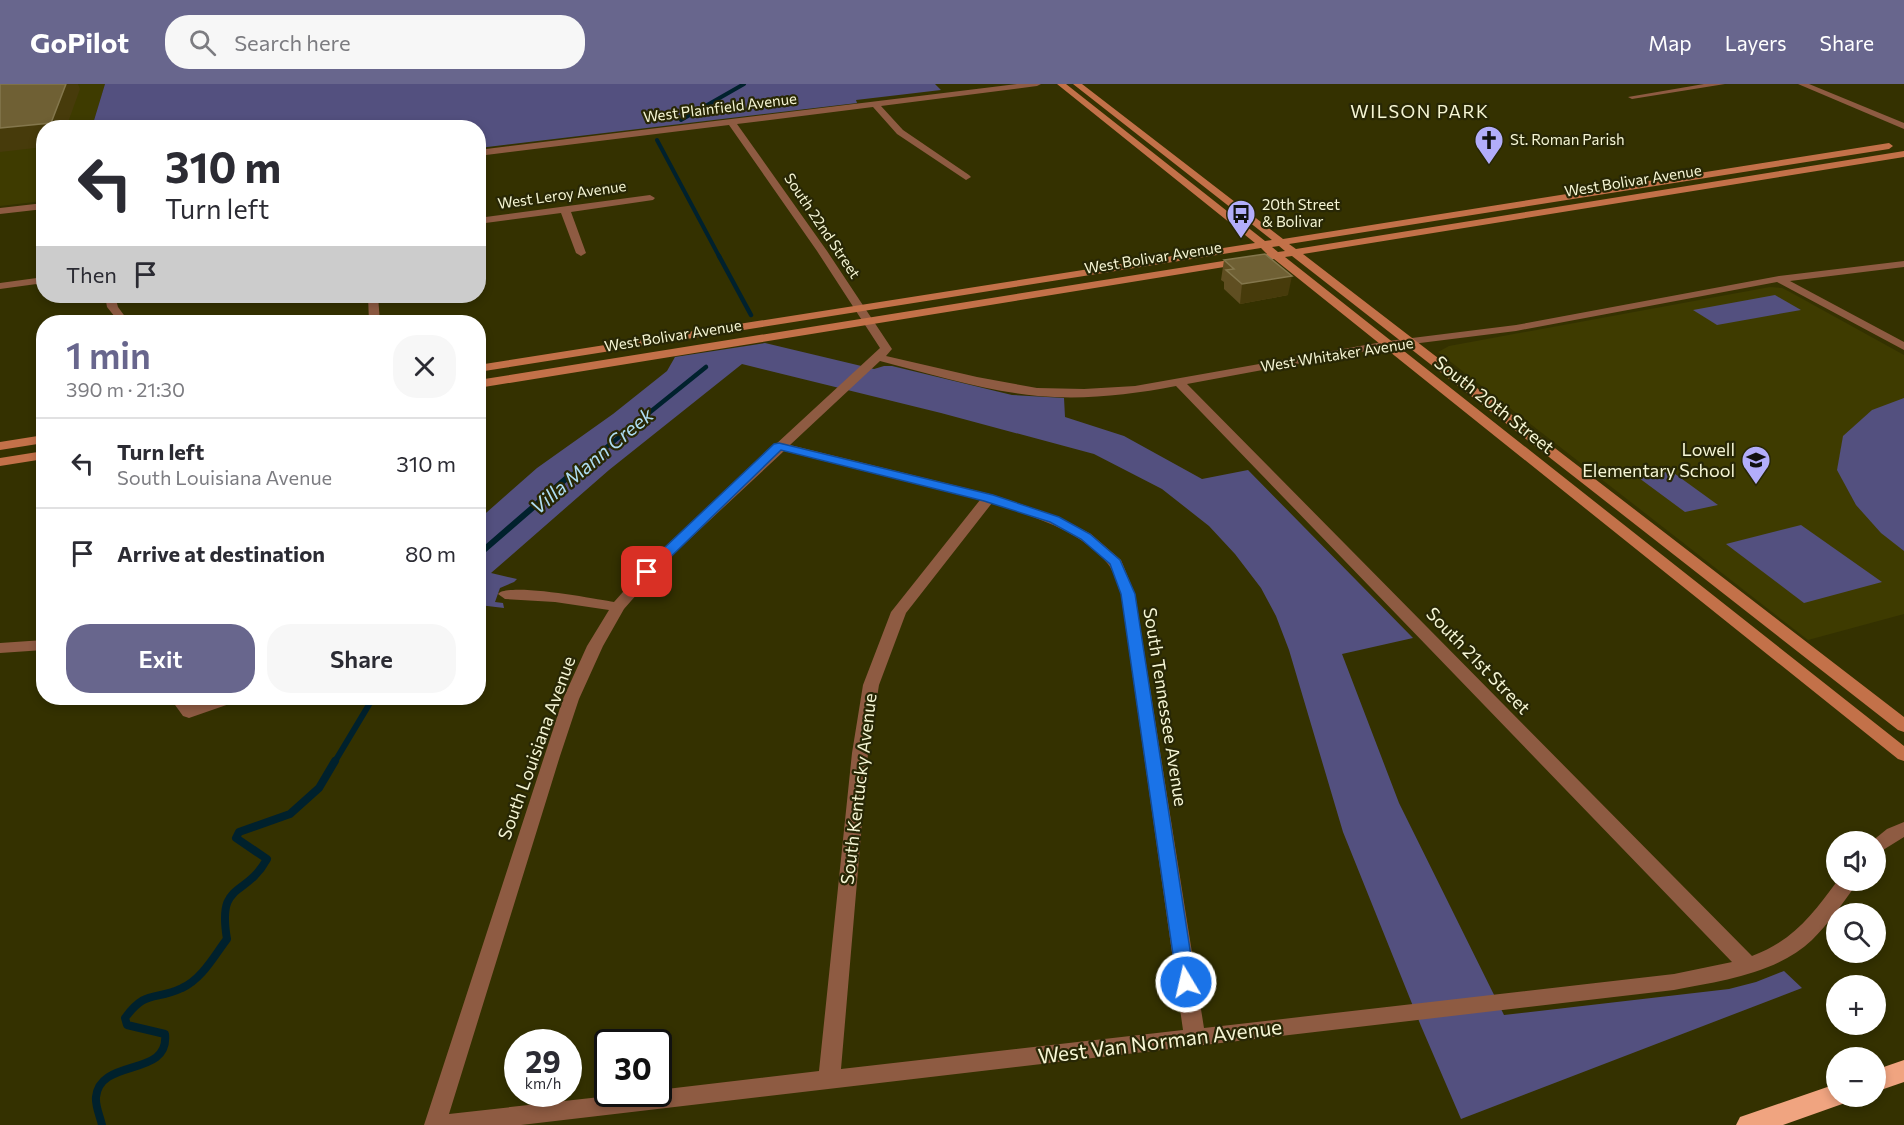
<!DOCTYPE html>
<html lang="en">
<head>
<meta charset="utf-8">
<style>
  :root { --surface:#fff; --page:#f7f7f7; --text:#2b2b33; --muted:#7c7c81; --line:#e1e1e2; --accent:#68668d }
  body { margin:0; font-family:Commissioner,sans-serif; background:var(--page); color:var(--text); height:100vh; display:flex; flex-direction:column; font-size:22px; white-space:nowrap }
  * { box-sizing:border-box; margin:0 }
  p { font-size:20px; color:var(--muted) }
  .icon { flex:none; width:33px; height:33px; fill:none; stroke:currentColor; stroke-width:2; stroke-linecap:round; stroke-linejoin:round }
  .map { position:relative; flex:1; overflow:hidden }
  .side { position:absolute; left:36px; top:231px; width:450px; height:390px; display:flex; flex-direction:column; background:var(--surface); border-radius:24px; box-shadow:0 3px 9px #0003 }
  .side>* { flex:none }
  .guide { position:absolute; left:36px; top:36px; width:450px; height:183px; border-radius:24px; box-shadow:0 3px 9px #0003; background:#fff; color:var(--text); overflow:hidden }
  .buttons { position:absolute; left:1826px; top:747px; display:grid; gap:12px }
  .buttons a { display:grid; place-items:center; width:60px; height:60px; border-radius:50%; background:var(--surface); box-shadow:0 3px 9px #0003; font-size:30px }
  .speed { position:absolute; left:504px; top:945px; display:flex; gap:12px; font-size:30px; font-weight:700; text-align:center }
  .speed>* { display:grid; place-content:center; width:78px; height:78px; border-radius:50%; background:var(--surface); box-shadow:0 3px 9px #0003; line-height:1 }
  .speed small { font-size:15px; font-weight:400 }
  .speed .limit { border:3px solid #111; border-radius:9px; background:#fff; color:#111 }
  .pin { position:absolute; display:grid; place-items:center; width:51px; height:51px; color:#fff; margin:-26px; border-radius:12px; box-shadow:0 3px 9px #0006 }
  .me { position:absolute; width:66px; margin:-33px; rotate:351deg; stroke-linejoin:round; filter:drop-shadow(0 0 4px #0008) }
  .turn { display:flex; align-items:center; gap:21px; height:126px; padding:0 30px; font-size:27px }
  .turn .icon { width:78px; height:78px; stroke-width:2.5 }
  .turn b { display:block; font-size:42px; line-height:51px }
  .then { display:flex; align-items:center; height:57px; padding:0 30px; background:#0003; gap:12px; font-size:22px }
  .round { display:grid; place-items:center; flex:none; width:63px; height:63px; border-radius:24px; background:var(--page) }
  .head { display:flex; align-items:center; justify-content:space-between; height:102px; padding:0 30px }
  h1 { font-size:36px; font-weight:600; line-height:45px; color:var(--accent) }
  .cta { display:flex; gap:12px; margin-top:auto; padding:12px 30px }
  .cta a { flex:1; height:69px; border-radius:24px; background:var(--accent); color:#fff; font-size:24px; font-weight:600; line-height:69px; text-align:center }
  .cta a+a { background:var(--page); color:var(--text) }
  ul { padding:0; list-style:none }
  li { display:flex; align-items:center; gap:18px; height:90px; padding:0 30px; border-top:2px solid var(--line) }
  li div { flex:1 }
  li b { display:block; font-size:22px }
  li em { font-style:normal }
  header { display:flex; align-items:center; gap:36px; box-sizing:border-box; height:84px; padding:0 30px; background:var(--accent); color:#fff }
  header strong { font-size:28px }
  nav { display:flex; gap:33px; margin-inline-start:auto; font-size:21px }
  .search { width:420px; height:54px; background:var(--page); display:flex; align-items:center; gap:15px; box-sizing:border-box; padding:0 21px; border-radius:24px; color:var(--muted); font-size:22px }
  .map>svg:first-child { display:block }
  .built { fill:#3e3b00 }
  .green { fill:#53507f }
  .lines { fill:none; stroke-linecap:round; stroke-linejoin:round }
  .stream-far3 { stroke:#00212d; stroke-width:4 }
  .stream-far2 { stroke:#00212d; stroke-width:4.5 }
  .stream-far1 { stroke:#00212d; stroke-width:6 }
  .stream { stroke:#00212d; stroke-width:8 }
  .street { fill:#8e5b42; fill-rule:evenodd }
  .secondary { fill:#c37149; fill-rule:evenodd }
  .highway { fill:#f0a480; fill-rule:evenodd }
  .wall { fill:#5f4e21 }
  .shaded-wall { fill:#473b0b }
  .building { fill:#6f6034; stroke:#84774d; stroke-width:1.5 }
  .route { fill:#1a73e8; stroke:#114b97; stroke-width:1.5 }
  .labels { text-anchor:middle; stroke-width:4.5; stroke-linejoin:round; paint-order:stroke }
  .far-street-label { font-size:15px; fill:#f5f5d4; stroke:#282705 }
  .far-poi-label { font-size:15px; fill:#f5f5d4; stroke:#282705; text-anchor:start }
  .far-quarter-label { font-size:18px; letter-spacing:1.5px; fill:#f5f5d4; stroke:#282705 }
  .street-label { font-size:18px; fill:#f5f5d4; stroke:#282705 }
  .poi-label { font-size:18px; fill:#f5f5d4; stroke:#282705; text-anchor:end }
  .water-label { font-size:20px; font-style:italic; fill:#aeddf2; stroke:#282705 }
  .near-street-label { font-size:21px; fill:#f5f5d4; stroke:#282705 }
</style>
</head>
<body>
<header>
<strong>GoPilot</strong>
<div class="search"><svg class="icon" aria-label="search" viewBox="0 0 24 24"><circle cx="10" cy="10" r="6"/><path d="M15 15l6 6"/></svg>Search here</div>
<nav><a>Map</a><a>Layers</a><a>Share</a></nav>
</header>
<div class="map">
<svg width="1904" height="1041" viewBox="0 0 1904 1041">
  <rect width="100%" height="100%" fill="#343100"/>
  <g class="built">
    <polygon points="0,0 105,0 92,43 44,44 43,117 0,122"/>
    <polygon points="1770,203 1782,204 1790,208 1904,271 1904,530 1808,556 1438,268 1449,262"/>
  </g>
  <g class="green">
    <polygon points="105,0 935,0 941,6 856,16 857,19 479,64 478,44 92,43"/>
    <polygon points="1775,211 1801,226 1717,241 1693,226"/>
    <polygon points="765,259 874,285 884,282 892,282 1012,311 1064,314 1065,333 1124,352 1202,395 1248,386 1413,554 1342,570 1399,719 1504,931 1729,905 1756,898 1784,887 1802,904 1461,1035 1421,942 1343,748 1289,566 1276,532 1261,504 1235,470 1209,442 1162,405 1094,370 941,329 742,280 609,386 491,489 517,495 514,498 500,504 495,518 503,519 504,524 479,521 478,436 537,384 613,330 667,287 675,273"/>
    <polygon points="1904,314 1904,467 1881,449 1856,421 1837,386 1843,352 1872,326"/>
    <polygon points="1671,387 1718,421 1685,428 1639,394"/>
    <polygon points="1801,441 1882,498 1804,519 1726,460"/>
  </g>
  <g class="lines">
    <g class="stream-far3">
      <polyline points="681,36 744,0"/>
      <polyline points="657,56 720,174"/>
    </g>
    <g class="stream-far2">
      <polyline points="719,172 751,231"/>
      <polyline points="567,395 706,283"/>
    </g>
    <g class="stream-far1">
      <polyline points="478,471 568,393"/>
      <polyline points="334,679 373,614"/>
    </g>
    <path class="stream" d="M102 1041C100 1032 95 1022 96 1013 100 973 170 994 165 950L127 941 125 934C146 905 155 917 182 904 202 895 214 872 227 855 217 796 245 815 267 775L236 754 239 748 290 730 319 704 335 677"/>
    <g class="street">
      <path d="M1017 0H1041L1037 2 881 22 903 46 969 91 971 93 966 96 897 50 873 23 737 40 827 167 892 265 886 272 977 293 1037 304 1084 305 1135 302 1388 257 1516 241 1779 192 1904 177V183L1790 197 1904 258V266L1777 198 1516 247 1388 263 1187 300 1752 872C1794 856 1812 831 1838 796H1858L1856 801C1842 820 1829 839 1812 856 1776 890 1720 897 1674 906L521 1041H424L563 615 587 562 609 526 555 518 505 515 498 510C508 498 596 515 614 518L655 472 880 264 817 167 729 41 478 72V66ZM880 277C931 290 985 307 1038 312 1084 316 1130 311 1176 302L1732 878 1674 890 1204 944 1135 510 1121 476 1091 450 1059 433 994 411 790 361ZM784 367 980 416 891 528 863 601 852 669 819 987 658 1006V1010H627L449 1030 560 672 579 615 603 562 624 525 665 478ZM992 419C1033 433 1079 445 1108 480 1114 487 1117 501 1121 510L1183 946 841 985 868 669 879 601 906 529Z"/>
      <polygon points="1704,0 1725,0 1632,15 1628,13"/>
      <polygon points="1798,0 1809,0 1904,39 1904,45"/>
      <polygon points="650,111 655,114 653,116 571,128 586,169 581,172 576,169 561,129 478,140 478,134"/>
      <polygon points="44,119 44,125 0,130 0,124"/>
      <polygon points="44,193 44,199 0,205 0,199"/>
      <polygon points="105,212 115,212 118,223 129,238 119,238 107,223"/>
      <polygon points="368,212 378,212 380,238 369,238"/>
      <polygon points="44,556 44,566 0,569 0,559"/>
      <polygon points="170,614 186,614 192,621 214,614 237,614 235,618 189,634 183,632"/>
      <polygon points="1904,738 1904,753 1875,771 1875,758 1871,758 1887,745"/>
    </g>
    <g class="secondary">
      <path d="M1057 0H1066L1265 157 1272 156 1073 0H1082L1283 155 1889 59 1893 62 1889 65 1289 160 1296 165 1904 67V73L1303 170 1904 633V648L1898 646 1292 172 1285 173 1904 662V677L1898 675 1274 175 478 304V296L1267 170 1261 164 478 288V281L1255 159ZM1279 162 1285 167 1278 168 1272 163Z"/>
      <polygon points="44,351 44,359 0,366 0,358"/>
      <polygon points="44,367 44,375 0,382 0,374"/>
    </g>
    <g class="highway">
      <polygon points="1904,976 1904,998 1875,1008 1875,986"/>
      <polygon points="1836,1000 1836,1012 1848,1012 1845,1019 1783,1041 1736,1041 1740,1033"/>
    </g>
  </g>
  <polygon class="wall" points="1224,176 1288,211 1240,220 1224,205 1224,198 1221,196"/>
  <g class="shaded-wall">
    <polygon points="66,0 78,0 80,5 66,44 44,44 44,63 0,68 0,44"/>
    <polygon points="1292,192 1288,211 1240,220 1242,200"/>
  </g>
  <g class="building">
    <polygon points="0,0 66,0 51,39 0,44"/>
    <polygon points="1265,170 1292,192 1242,200 1226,186 1234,185 1224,176"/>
  </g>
  <polygon class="route" points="779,359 993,411 1059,433 1090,450 1120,476 1135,510 1195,898 1193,904 1186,906 1180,904 1177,898 1121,510 1110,480 1081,455 1050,438 984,417 781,366 652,491 642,491 640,488 642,485 774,360"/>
  <defs>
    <g id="church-pin" transform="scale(1.5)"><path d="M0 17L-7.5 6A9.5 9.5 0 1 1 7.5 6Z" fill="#b2adfa" stroke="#282705"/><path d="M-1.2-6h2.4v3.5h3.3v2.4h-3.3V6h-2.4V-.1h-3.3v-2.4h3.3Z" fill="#111"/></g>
    <g id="bus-pin" transform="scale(1.5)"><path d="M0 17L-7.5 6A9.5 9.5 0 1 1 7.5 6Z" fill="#b2adfa" stroke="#282705"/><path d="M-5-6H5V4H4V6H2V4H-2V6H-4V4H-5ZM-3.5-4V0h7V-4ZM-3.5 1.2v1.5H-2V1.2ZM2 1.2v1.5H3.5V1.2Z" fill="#111"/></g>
    <g id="school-pin" transform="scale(1.5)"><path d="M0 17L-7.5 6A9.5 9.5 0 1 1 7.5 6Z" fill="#b2adfa" stroke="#282705"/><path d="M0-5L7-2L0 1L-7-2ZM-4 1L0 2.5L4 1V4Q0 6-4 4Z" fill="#111"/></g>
  </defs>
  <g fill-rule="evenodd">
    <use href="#church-pin" x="1489" y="56"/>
    <use href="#bus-pin" x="1241" y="130"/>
    <use href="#school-pin" x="1756" y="376"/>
  </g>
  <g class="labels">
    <g class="far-street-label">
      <text transform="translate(720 24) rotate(-7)" y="5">West Plainfield Avenue</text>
      <text transform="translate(1633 97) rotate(-9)" y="5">West Bolivar Avenue</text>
      <text transform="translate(562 111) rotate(-8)" y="5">West Leroy Avenue</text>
      <text transform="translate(822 142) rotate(56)" y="5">South 22nd Street</text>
      <text transform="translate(1153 174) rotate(-9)" y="5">West Bolivar Avenue</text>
      <text transform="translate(673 252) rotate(-9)" y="5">West Bolivar Avenue</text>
      <text transform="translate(1337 271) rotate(-9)" y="5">West Whitaker Avenue</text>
    </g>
    <g class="far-poi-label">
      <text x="1510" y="61">St. Roman Parish</text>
      <text x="1262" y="126">20th Street<tspan x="1262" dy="17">&amp; Bolivar</tspan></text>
    </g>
    <g class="far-quarter-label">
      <text x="1420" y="34">WILSON PARK</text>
    </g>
    <g class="street-label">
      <text transform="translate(1494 321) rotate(38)" y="6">South 20th Street</text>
      <text transform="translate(1478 577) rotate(46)" y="6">South 21st Street</text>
      <text transform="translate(1165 623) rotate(81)" y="6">South Tennessee Avenue</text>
      <text transform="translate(537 664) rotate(-70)" y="6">South Louisiana Avenue</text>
      <text transform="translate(859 705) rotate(-83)" y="6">South Kentucky Avenue</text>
    </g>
    <g class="poi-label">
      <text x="1735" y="372">Lowell<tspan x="1735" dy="21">Elementary School</tspan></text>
    </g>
    <g class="water-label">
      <text transform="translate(592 377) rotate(-40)" y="7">Villa Mann Creek</text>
    </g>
    <g class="near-street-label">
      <text transform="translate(1160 958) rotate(-7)" y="7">West Van Norman Avenue</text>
    </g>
  </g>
</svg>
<div class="buttons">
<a><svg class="icon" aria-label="sound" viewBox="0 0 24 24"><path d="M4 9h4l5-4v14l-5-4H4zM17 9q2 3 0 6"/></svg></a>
<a><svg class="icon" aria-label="search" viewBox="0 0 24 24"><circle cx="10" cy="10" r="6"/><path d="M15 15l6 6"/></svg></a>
<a>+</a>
<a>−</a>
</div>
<div class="speed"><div>29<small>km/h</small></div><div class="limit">30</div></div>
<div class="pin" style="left:647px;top:488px;background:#d93025"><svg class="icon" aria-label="arrive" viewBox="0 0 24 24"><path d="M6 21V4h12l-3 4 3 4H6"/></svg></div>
<svg class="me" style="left:1186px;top:898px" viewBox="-20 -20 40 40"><circle r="17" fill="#1a73e8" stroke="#fff" stroke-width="3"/><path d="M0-11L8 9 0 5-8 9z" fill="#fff"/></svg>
<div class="guide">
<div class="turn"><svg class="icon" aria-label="left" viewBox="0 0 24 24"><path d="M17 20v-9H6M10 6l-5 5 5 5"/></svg><div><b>310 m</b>Turn left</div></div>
<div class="then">Then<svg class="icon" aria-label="arrive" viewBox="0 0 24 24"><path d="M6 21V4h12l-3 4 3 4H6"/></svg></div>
</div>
<section class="side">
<div class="head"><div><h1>1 min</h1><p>390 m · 21:30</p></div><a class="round"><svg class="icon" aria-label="close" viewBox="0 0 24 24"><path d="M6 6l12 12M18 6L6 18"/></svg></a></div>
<ul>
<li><svg class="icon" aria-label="left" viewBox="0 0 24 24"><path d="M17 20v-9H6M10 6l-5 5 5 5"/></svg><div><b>Turn left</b><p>South Louisiana Avenue</p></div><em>310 m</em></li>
<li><svg class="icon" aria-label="arrive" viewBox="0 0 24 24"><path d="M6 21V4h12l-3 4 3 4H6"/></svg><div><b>Arrive at destination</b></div><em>80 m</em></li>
</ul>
<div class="cta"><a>Exit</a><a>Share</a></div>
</section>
</div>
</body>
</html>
